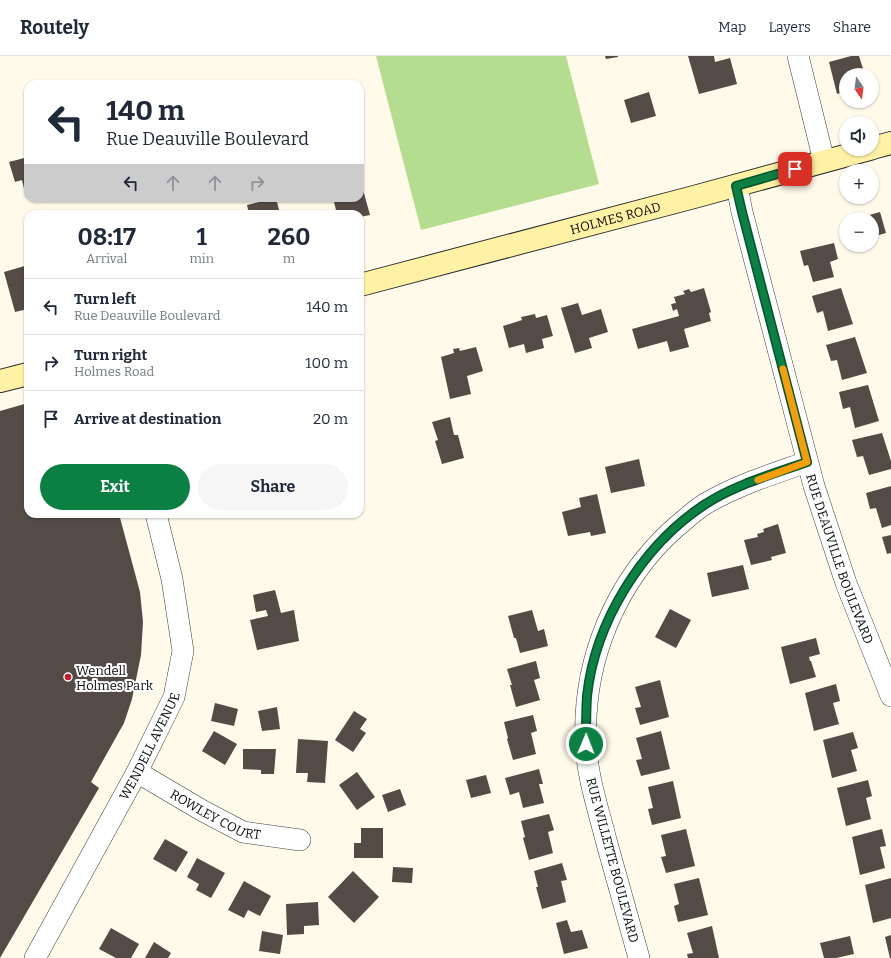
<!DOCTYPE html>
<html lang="en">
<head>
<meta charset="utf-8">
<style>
  :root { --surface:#fff; --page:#f6f6f7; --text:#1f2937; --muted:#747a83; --line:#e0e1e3; --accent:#0b8043 }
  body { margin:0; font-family:Bitter,serif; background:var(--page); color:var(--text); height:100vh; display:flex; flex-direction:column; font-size:15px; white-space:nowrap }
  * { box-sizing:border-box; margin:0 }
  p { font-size:13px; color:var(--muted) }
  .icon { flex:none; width:22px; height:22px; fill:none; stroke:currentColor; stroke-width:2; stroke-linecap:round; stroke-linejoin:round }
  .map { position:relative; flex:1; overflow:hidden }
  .details { position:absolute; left:24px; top:154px; width:340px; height:308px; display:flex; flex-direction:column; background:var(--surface); border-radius:12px; box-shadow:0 1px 3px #0004 }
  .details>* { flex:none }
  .hud { position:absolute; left:24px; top:24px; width:340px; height:122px; border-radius:12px; box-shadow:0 1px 3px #0004; background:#fff; color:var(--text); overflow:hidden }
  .needle { width:26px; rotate:166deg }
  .controls { position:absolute; left:839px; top:12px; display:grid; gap:8px }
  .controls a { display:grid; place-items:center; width:40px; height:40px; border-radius:50%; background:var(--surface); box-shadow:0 1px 3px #0004; font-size:20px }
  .pin { position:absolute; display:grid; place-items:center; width:34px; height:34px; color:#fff; margin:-17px; border-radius:8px; box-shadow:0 2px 6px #0006 }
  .me { position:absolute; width:44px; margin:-22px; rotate:1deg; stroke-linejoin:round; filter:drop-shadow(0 0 3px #0008) }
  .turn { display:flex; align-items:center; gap:14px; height:84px; padding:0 16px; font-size:18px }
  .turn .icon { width:52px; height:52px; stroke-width:2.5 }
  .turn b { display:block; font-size:28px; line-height:34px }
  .lanes { display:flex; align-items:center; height:38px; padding:0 16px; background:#0003; justify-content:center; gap:20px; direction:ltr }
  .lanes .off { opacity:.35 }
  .eta { display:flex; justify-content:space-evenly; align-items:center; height:68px; text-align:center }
  .eta b { font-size:24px; font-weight:700; line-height:28px }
  .action { display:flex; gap:8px; margin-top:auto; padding:8px 16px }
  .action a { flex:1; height:46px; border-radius:24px; background:var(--accent); color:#fff; font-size:16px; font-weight:700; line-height:46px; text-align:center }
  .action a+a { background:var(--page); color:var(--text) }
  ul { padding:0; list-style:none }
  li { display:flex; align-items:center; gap:12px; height:56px; padding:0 16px; border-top:1px solid var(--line) }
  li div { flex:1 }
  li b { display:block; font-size:15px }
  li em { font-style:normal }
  header { display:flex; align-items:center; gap:24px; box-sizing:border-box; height:56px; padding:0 20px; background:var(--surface); border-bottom:1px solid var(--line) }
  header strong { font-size:19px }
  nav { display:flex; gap:22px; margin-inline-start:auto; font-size:14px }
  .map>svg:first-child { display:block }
  .forest { fill:#b5dd8f }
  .building { fill:#544b47 }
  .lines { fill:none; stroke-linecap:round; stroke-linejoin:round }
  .minor-casing { stroke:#3e3e3e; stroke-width:22 }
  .secondary-casing { stroke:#2d2d2d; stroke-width:24 }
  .minor { stroke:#fff; stroke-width:21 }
  .secondary { stroke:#fff2a4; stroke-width:22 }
  .route-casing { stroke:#07532c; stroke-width:10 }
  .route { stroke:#0b8043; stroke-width:7 }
  .slow { stroke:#f59e0b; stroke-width:7 }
  .poi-dot { fill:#c21c29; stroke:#fff; stroke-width:1.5 }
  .labels { text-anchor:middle; stroke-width:4; stroke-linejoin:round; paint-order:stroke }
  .street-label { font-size:13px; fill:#0b0b0b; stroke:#fff }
  .poi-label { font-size:13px; fill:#0b0b0b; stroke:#fff; text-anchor:start }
</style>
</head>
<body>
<header>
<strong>Routely</strong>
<nav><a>Map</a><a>Layers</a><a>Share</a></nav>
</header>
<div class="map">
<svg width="891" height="902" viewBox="0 0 891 902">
  <rect width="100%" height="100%" fill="#fffae9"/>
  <polygon class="forest" points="376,0 566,0 599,128 421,174"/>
  <g class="building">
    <polygon points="605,0 618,0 618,1 606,3"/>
    <polygon points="688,0 714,0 715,6 730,2 737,28 699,38"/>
    <polygon points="851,0 859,0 865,19 846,19 846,35 837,38 829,6"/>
    <polygon points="649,36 656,60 631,67 624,44"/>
    <polygon points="28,101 28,141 26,141 22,124 15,126 9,106"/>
    <polygon points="360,130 362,130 370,159 360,161 360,158 337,158 333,142 360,142"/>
    <polygon points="276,142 280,158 249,158 247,149"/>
    <polygon points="880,156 886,177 872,181 872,163 855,163"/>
    <polygon points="834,187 838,203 830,206 834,221 813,226 808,209 804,210 800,195"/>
    <polygon points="28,209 28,253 15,256 4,216"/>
    <polygon points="704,232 711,256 709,257 711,265 684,273 689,291 670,296 667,285 638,293 632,273 679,260 677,253 673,255 671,248 676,247 674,241 685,238 683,235 689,233 691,236"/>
    <polygon points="841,232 853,268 828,275 823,255 817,257 812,240"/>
    <polygon points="578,247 582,259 601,253 608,276 589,282 592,292 575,297 561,252"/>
    <polygon points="535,258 536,262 547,259 553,280 542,283 544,292 526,297 524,288 509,292 503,270 522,264 521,261"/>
    <polygon points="855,281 867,317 842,324 837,304 831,305 826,289"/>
    <polygon points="476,291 483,315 467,320 471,338 450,343 441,301 454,297 453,293 459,292 460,295"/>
    <polygon points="868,329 879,365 855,372 850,351 843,353 839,336"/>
    <polygon points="28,347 28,458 119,458 140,536 143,566 141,599 132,643 124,667 91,726 99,732 0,902 0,355"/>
    <polygon points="450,361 454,379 458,379 464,402 442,408 435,385 438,384 432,366"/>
    <polygon points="882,377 891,405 891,413 869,419 863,400 857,401 852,384"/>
    <polygon points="639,403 645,430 611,437 605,411"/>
    <polygon points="891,430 891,469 882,472 876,452 870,453 866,437"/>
    <polygon points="597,438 606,477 591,480 590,476 568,480 562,456 581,451 579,442"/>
    <polygon points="778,468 786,497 771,501 772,504 751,509 744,484 758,481 757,478 764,476 763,473"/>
    <polygon points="891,479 891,497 887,498 882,481"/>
    <polygon points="743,509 749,533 712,541 707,517"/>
    <polygon points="275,534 281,557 294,554 299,585 257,594 250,564 268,560 266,554 256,556 253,539"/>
    <polygon points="670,553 691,564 676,592 655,581"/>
    <polygon points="532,554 538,575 544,573 548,590 520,597 516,582 514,582 508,560"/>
    <polygon points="816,582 820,598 809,601 810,605 811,605 816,621 790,628 781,591"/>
    <polygon points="536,605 540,622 534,624 540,644 516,651 510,629 512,629 507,613"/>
    <polygon points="660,624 669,661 640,669 635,652 641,651 635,631"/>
    <polygon points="836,628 840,645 833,647 839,668 814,675 805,637"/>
    <polygon points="215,647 238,653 234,670 211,665"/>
    <polygon points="277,651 280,673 262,675 258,655"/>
    <polygon points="354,655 367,663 360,673 366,677 353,696 335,684"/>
    <polygon points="533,659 537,675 531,677 536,698 513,704 507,683 508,682 504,666"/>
    <polygon points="214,675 237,688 225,709 202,695"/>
    <polygon points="661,675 670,713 641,720 636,704 642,703 636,682"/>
    <polygon points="853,676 858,692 851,694 857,715 832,722 823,684"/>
    <polygon points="298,683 328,685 325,727 307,726 308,717 296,717"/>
    <polygon points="243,693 276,693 274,718 261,718 261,714 243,713"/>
    <polygon points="539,713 543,728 539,728 544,747 523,752 519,736 510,739 505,722"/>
    <polygon points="357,716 375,741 357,754 339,729"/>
    <polygon points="486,719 491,737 471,742 466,724"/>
    <polygon points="868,724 872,740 866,742 871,763 846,770 837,732"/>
    <polygon points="673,725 681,762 652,769 648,753 653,752 648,731"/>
    <polygon points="400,733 406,749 388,756 382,739"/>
    <polygon points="549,758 554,774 548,776 553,797 529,804 523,782 525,781 521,765"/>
    <polygon points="361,772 383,772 383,802 354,802 354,787 361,787"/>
    <polygon points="686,773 695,810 666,817 661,801 666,800 661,779"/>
    <polygon points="882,773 886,790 880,791 885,812 860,819 852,781"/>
    <polygon points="165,783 188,796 176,816 153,803"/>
    <polygon points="197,802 225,817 211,842 196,834 199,828 187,821"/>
    <polygon points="562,807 567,824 561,825 566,846 542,853 536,831 538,831 534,815"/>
    <polygon points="393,811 413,812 412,827 392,826"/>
    <polygon points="353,815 379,841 354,867 328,841"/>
    <polygon points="699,822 708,859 678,866 674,850 679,848 674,828"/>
    <polygon points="891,822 891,862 873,867 865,829"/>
    <polygon points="244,825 271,840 260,860 248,854 244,862 228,854"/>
    <polygon points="318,846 319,869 304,870 304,878 287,879 286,848"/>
    <polygon points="567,864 571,876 582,874 588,892 564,898 556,867"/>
    <polygon points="712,870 719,902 688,902 687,898 693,897 687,877"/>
    <polygon points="111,872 139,888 131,902 116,902 99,893"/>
    <polygon points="262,875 283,879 280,898 259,895"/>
    <polygon points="891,879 891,902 890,902 885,881"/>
    <polygon points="850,880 854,898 836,902 824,902 820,887"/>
    <polygon points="154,886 171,897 168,902 145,902"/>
  </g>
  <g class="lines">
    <g class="minor-casing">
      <g id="minor">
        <polyline points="798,0 824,105"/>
        <path id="s1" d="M737 130 742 156 814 430 846 527 891 640"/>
        <path id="s2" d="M137 716 203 755 243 776 300 784"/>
        <path id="s3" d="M35 902 137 716 174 641 183 595 172 523 156 458"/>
        <path d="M639 902C628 863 617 823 606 784 598 752 587 720 586 688 582 606 615 525 676 471 685 464 695 454 705 448 737 429 773 418 807 406"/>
      </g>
    </g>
    <g class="secondary-casing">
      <g id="secondary">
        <polyline points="872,92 891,87"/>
        <path id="s4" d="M360 229 694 141 870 93"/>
        <polyline points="0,325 28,318"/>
      </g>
    </g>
    <use href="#minor" class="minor"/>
    <use href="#secondary" class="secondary"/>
  </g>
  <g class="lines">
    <g class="route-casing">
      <path id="route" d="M586 688C586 672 586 656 587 640 595 566 642 490 704 449 734 429 773 418 807 406L742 156 736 130 795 113"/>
    </g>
    <use href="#route" class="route"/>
    <polyline class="slow" points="758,424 807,406 783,313"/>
  </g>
  <circle class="poi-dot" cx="68" cy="621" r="4"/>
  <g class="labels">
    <g class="street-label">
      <text dy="5" stroke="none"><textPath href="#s4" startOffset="264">HOLMES ROAD</textPath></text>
      <text dy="5" stroke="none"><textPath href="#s1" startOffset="387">RUE DEAUVILLE BOULEVARD</textPath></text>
      <text dy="5" stroke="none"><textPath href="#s3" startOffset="241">WENDELL AVENUE</textPath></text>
      <text dy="5" stroke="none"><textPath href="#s2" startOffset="90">ROWLEY COURT</textPath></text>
      <text transform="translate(613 804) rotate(75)" y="5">RUE WILLETTE BOULEVARD</text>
    </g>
    <g class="poi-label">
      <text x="76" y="619">Wendell<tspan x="76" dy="15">Holmes Park</tspan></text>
    </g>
  </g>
</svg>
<div class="controls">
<a><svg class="needle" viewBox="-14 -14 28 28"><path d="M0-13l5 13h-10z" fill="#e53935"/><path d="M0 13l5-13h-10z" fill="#747a83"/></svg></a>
<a><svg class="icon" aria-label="sound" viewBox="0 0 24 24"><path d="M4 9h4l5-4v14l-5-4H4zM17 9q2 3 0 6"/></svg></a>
<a>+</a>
<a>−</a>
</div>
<div class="pin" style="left:795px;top:113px;background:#d93025"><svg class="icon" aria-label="arrive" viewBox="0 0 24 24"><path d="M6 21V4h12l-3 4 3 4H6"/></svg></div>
<svg class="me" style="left:586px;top:688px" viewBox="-20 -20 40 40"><circle r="17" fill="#0b8043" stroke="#fff" stroke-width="3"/><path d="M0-11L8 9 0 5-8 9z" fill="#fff"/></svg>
<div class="hud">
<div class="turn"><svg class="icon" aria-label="left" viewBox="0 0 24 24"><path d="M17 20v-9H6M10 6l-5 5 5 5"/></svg><div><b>140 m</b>Rue Deauville Boulevard</div></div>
<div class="lanes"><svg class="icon" aria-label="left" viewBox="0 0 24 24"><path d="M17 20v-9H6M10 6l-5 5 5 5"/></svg><svg class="icon off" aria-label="ahead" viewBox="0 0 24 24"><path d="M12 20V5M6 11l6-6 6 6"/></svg><svg class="icon off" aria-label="ahead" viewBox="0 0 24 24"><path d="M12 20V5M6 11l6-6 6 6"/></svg><svg class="icon off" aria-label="right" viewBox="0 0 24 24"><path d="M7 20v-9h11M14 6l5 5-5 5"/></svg></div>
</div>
<section class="details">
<div class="eta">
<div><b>08:17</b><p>Arrival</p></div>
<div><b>1</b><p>min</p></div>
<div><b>260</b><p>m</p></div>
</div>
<ul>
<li><svg class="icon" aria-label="left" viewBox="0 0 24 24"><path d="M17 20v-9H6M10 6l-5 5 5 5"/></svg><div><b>Turn left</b><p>Rue Deauville Boulevard</p></div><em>140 m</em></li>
<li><svg class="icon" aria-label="right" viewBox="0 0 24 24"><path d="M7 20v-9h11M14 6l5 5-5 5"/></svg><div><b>Turn right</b><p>Holmes Road</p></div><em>100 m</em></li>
<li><svg class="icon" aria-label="arrive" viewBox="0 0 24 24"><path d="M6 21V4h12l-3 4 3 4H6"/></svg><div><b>Arrive at destination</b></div><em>20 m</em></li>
</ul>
<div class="action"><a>Exit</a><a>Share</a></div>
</section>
</div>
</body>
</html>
